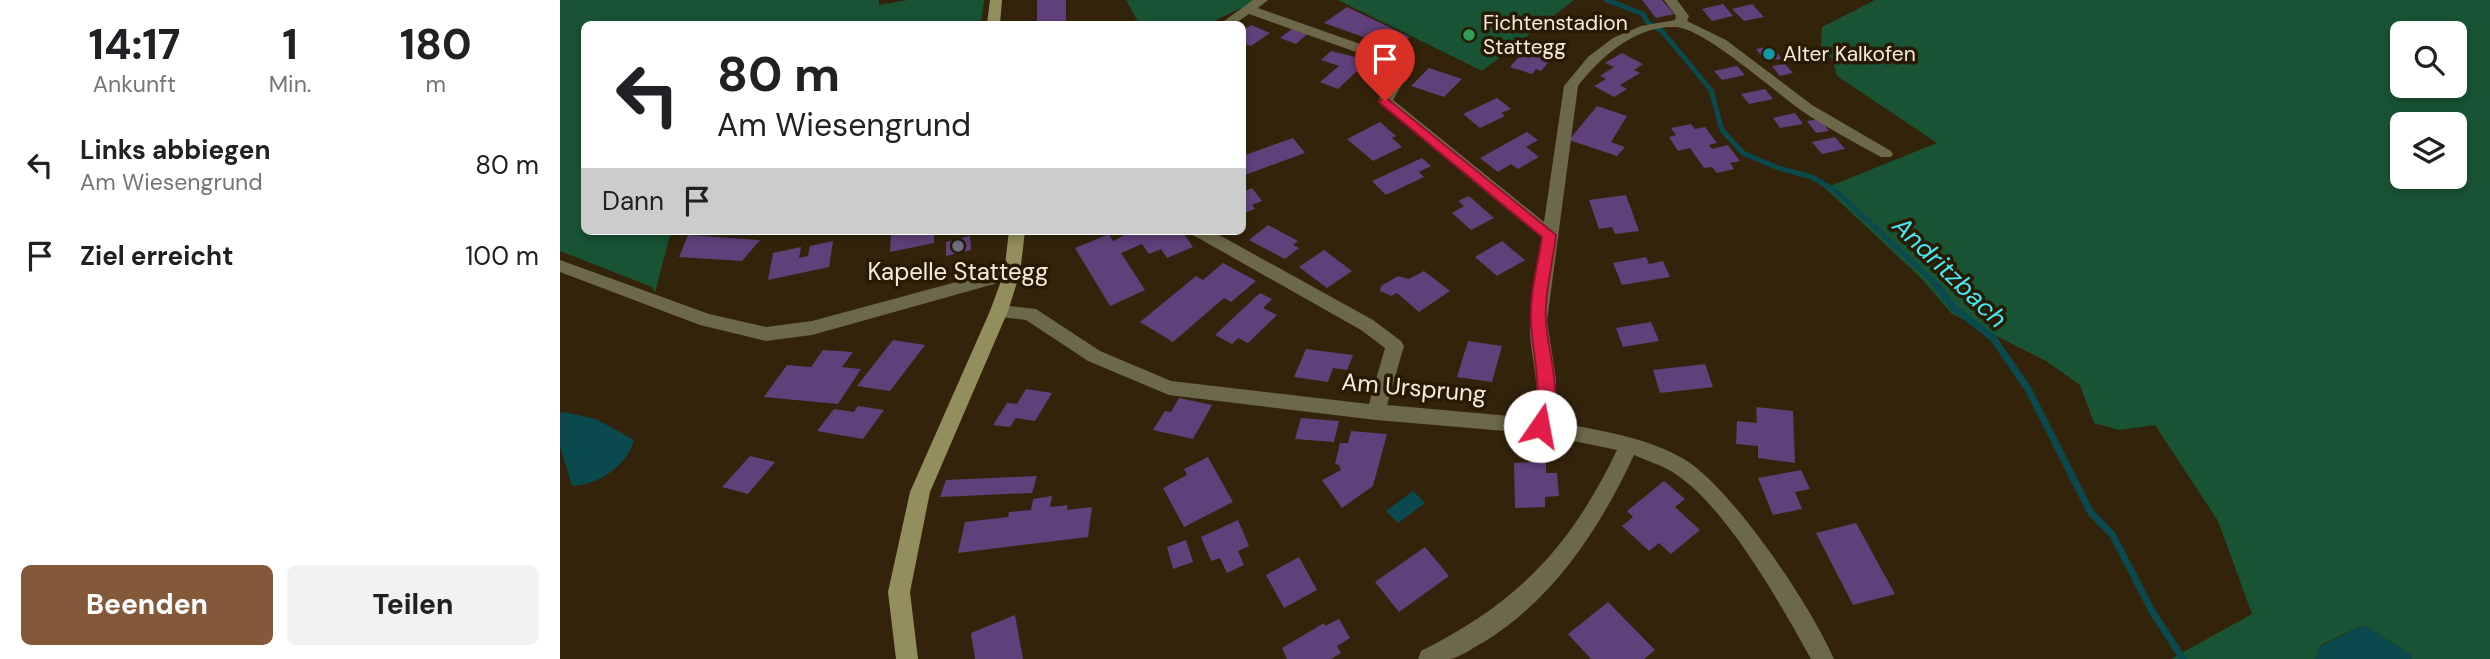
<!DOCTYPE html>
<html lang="de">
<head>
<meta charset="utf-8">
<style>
  :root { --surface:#fff; --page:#f2f2f2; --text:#202124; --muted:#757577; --accent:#83593a }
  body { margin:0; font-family:"DM Sans",sans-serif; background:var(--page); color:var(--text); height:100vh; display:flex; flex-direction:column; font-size:26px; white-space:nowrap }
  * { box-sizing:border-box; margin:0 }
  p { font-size:23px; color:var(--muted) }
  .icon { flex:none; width:38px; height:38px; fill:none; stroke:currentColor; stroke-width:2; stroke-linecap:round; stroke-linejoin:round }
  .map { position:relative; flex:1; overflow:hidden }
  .sheet { display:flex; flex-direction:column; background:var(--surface); width:560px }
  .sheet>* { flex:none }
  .top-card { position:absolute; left:21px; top:21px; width:665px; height:214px; border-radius:10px; box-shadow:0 4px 10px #0003; background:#fff; color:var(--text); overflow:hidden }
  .controls { position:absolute; left:1830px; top:21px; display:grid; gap:14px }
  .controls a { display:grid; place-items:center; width:77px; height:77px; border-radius:10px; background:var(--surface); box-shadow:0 4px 10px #0003; font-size:35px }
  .pin { position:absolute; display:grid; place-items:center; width:60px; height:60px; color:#fff; margin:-72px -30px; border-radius:50% 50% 50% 0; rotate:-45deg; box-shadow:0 0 7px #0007 }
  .pin .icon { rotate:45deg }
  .me { position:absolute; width:77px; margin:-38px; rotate:12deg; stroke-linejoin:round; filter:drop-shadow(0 0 5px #0008) }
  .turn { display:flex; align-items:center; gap:24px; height:147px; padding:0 21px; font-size:32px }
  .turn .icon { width:91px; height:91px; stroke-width:2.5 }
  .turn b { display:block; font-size:49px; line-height:60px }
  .then { display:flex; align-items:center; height:66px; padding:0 21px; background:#0003; gap:14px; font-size:26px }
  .eta { display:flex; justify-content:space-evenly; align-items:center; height:119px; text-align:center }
  .eta b { font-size:42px; font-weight:800; line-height:49px }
  .cta { display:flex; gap:14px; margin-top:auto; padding:14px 21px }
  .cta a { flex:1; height:80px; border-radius:10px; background:var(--accent); color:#fff; font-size:28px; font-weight:800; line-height:80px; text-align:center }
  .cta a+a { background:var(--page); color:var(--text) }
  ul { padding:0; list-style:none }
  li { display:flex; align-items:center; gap:21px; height:91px; padding:0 21px }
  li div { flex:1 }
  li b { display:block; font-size:26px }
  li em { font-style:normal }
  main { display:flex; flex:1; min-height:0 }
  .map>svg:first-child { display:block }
  .green { fill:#185334; fill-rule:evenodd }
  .water { fill:#0a4a4f }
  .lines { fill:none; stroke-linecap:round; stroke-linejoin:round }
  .stream-far1 { stroke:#0a4a4f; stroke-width:5 }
  .stream { stroke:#0a4a4f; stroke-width:7 }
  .building { fill:#5f407b }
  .minor { fill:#6c694a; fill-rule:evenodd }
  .secondary { fill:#938e5d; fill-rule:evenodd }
  .route { fill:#e11d48; stroke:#92132f; stroke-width:2 }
  .leisure-dot { fill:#2e9e5b; stroke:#291a02; stroke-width:2.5 }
  .culture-dot { fill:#0f9aa8; stroke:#291a02; stroke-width:2.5 }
  .worship-dot { fill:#6b7280; stroke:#291a02; stroke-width:2.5 }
  .labels { text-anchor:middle; stroke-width:7; stroke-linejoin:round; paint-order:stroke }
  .far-poi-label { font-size:21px; fill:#f6ebdd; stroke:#291a02; text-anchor:start }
  .poi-label { font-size:24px; fill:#f6ebdd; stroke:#291a02 }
  .street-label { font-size:24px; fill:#f6ebdd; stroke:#291a02 }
  .water-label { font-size:26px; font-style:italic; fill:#47e7f5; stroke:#291a02 }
</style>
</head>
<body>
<main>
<section class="sheet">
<div class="eta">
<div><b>14:17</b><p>Ankunft</p></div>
<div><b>1</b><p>Min.</p></div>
<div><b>180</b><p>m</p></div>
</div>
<ul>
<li><svg class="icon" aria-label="left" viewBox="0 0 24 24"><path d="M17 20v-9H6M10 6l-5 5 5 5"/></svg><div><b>Links abbiegen</b><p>Am Wiesengrund</p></div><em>80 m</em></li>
<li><svg class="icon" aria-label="arrive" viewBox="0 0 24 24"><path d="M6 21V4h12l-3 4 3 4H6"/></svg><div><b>Ziel erreicht</b></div><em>100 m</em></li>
</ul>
<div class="cta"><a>Beenden</a><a>Teilen</a></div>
</section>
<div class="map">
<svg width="1930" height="659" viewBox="0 0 1930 659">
  <rect width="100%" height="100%" fill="#33230a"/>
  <g class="green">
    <polygon points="0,0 319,0 319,5 348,0 424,0 421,24 24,24 24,231 111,231 95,293 92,287 0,251"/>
    <polygon points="566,0 698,0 656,20 659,24 579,24"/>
    <polygon points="778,0 1014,0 922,71"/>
    <path d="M1315 0H1930V659H1852L1850 654 1803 625 1761 645 1755 659H1611L1692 614 1658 521 1595 425 1559 430 1534 423 1520 385 1486 361 1391 313 1362 279 1265 188 1377 143 1277 76 1273 60 1261 46 1262 27ZM1843 33H1895V86H1843ZM1843 124H1895V177H1843Z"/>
  </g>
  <g class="water">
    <path d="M4 412 36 419 74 440C67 466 38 485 12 486L0 446V413Z"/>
    <polygon points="853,491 865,503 838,523 826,511"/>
    <polygon points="1803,625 1850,654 1852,659 1755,659 1761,646"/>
  </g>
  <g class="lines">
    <polyline class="stream-far1" points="1047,0 1083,14 1088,23 1102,31 1151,90 1162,130 1183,153 1218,168 1252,177 1277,192 1376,284"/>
    <polyline class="stream" points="1375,283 1393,307 1433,338 1468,389 1531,513 1552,534 1592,611 1623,659"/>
  </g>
  <g class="building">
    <rect x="477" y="0" width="29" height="24"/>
    <polygon points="1082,0 1102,0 1114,14 1096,18"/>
    <polygon points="1163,4 1173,16 1152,21 1142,9"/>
    <polygon points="1192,4 1204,17 1184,21 1172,9"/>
    <polygon points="787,7 850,37 837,49 764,23"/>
    <polygon points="691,25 710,33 691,46 682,43 682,31"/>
    <polygon points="732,29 747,34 736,44 720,38"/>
    <polygon points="969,45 989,52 986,55 993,57 981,71 976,69 972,74 950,67"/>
    <polygon points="1212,46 1222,59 1205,61 1196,49"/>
    <polygon points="771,51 808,60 805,63 823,69 813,78 796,72 778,89 760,82 779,66 761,60"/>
    <polygon points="1062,53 1083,64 1074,70 1080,73 1060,85 1067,89 1054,97 1034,86 1046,79 1040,76 1054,67 1045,63"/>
    <polygon points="1225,64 1233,73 1220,76 1212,66"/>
    <polygon points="1177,66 1185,75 1162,80 1154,71"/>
    <polygon points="869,68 902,79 884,97 851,86"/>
    <polygon points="1205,89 1213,99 1189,104 1181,94"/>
    <polygon points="937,98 951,109 941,113 945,116 920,128 903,114"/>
    <polygon points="1037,106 1067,116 1051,142 1065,147 1057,156 1009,140"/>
    <polygon points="1235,113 1243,124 1220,128 1213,118"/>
    <polygon points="1260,119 1269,131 1256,133 1247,121"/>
    <polygon points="820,122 836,136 832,138 842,147 813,161 787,139"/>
    <polygon points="1131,124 1135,129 1145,127 1157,143 1149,145 1152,149 1168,145 1180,161 1170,163 1174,169 1157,173 1152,167 1144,168 1130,148 1118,151 1109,137 1116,135 1111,128"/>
    <polygon points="967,132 978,140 966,147 979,157 958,169 951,164 938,172 920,158"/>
    <polygon points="1275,137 1285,149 1262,154 1252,142"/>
    <polygon points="733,138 745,153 682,176 682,156"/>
    <polygon points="862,158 871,166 859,172 864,177 826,195 812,181"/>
    <polygon points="682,188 685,191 692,188 702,201 692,205 695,209 682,214"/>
    <polygon points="1066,195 1079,231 1055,234 1052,227 1039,229 1029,200"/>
    <polygon points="909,196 934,218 911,230 892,213 904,206 898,201"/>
    <polygon points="708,225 738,241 733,245 739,248 725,259 689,240"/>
    <polygon points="331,231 374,231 374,243 330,252"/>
    <polygon points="573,231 622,231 633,247 607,258 601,249 589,254 582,244 561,253 585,290 550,306 515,248 549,234 553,241"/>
    <polygon points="128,235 200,240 182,261 119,257"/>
    <polygon points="410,236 411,250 386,256 386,242"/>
    <polygon points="273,241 269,267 208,280 213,253 241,247 239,258 248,256 250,246"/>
    <polygon points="942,241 965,260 937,276 915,257"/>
    <polygon points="764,250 792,271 767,288 739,267"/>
    <polygon points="1086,257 1089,264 1103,261 1110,277 1062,285 1053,263"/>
    <polygon points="663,263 696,281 671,302 664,298 613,342 580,322 636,276 643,280"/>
    <polygon points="864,271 890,291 859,312 837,293 831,296 820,291 821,286 838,276 849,279"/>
    <polygon points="700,293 712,299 703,308 717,315 688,343 678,338 672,344 655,335"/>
    <polygon points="1091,322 1099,341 1063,347 1056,328"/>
    <polygon points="333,340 365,345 330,391 297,386"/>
    <polygon points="908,341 942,346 932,382 897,377"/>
    <polygon points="746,349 793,355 787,370 773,368 768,382 734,377"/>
    <polygon points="263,350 293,352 282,367 301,369 278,404 204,397 227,365 251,367"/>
    <polygon points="1145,364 1153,387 1100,393 1093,370"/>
    <polygon points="466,389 492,393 475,421 456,418 450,427 433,425 447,403 457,404"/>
    <polygon points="619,398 652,405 633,439 593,430 605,411 611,412"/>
    <polygon points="298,406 324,410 303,439 257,431 274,409 294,412"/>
    <polygon points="1196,407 1233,411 1235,463 1198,458 1198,446 1176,444 1177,421 1197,423"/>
    <polygon points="741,418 779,421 774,442 735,439"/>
    <polygon points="791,431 827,434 813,486 782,508 762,480 781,470 779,465 775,464 780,443 788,443"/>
    <polygon points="190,456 215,462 188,494 162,487"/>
    <polygon points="648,457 673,502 624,527 603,488 627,475 624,469"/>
    <polygon points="986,461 986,473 997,473 999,496 985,497 985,507 955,508 954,463"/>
    <polygon points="1241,470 1250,489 1235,492 1242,509 1213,515 1198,478"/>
    <polygon points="477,476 472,493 380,497 386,480"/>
    <polygon points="1104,481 1125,499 1115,507 1140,530 1111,554 1099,543 1089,551 1062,526 1073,517 1067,511"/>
    <polygon points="492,496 490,507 508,505 507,510 532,507 528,537 398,553 405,522 448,517 449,512 471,510 473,499"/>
    <polygon points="678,520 689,546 678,551 684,565 667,573 660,558 651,561 641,537"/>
    <polygon points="1296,523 1335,594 1293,605 1256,533"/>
    <polygon points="626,540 633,562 613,569 607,547"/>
    <polygon points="865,547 889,576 839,612 815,582"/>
    <polygon points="739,557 757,590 724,608 706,575"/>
    <polygon points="1048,602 1095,650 1084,659 1031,659 1008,634"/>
    <polygon points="455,615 463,659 415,659 411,633"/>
    <polygon points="779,619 790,638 777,646 781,653 771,659 727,659 722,648 764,623 765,626"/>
  </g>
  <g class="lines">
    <g class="minor">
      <path d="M693 0H708L698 8 840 58 851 68 833 100 984 222 1004 86 1028 57 1053 38 1081 26 1115 20 1116 16 1104 0H1117L1129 16 1127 21 1166 40 1252 105 1331 151 1333 154 1331 157H1321C1294 142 1267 128 1242 111 1215 92 1145 29 1116 27 1076 25 1040 57 1018 86L987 321 996 379V402L991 421C1035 430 1085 436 1124 459 1173 489 1251 606 1274 659H1251C1220 604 1164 501 1109 470 1098 464 1085 460 1074 455 1040 528 994 599 924 642 914 647 901 657 890 659 880 659 868 659 858 659L861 651C958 602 1010 548 1057 450L980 434 816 420 609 395 528 361 466 320 433 316 430 311 433 306 439 305 476 309 540 351 611 381 809 404 825 348 801 330 633 235 631 231H652L813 320 841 341 844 346 827 405 973 418C983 383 968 354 970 320 971 293 978 264 982 238L820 104 818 101 837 69 830 64 689 14 674 24H660Z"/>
      <polygon points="0,260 149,314 206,327 252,321 452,267 460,273 452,279 252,335 206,341 140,325 0,272"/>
    </g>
    <g class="secondary">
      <polygon points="430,0 442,0 440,24 427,24"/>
      <polygon points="449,231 465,231 460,273 448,311 370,492 350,592 358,659 336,659 328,592 350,492 430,311 444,273"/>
    </g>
  </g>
  <path class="route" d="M825 97 996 235C993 263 984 295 986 323 989 360 1005 395 986 431H974L972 426C983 386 974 363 971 324 969 296 978 264 982 237L821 104 819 101Z"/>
  <circle class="leisure-dot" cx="909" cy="35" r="7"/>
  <circle class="culture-dot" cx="1209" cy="54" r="7"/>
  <circle class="worship-dot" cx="398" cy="246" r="7"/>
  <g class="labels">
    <g class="far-poi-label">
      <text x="923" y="30">Fichtenstadion<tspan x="923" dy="24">Stattegg</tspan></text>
      <text x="1223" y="61">Alter Kalkofen</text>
    </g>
    <g class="poi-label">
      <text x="398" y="280">Kapelle Stattegg</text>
    </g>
    <g class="street-label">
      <text transform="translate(854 388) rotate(5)" y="8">Am Ursprung</text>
    </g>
    <g class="water-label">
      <text transform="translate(1390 272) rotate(44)" y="9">Andritzbach</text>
    </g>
  </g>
</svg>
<div class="controls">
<a><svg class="icon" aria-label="search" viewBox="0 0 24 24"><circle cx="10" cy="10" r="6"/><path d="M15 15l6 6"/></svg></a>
<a><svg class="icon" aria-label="layers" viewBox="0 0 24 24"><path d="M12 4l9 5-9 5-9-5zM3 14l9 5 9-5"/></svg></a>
</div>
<div class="pin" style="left:825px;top:101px;background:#d93025"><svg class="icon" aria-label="arrive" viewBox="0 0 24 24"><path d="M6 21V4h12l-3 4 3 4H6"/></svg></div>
<svg class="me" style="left:980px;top:426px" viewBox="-20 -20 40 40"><circle r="19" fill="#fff"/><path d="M0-13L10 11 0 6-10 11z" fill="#e11d48"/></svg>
<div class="top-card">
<div class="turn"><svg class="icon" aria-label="left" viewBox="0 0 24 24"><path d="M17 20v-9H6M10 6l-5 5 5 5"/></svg><div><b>80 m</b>Am Wiesengrund</div></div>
<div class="then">Dann<svg class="icon" aria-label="arrive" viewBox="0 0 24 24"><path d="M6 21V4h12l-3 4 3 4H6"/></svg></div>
</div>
</div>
</main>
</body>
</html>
